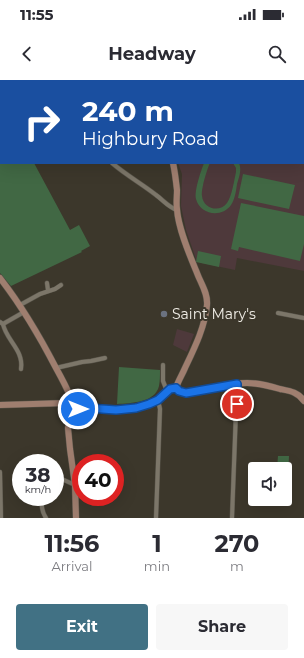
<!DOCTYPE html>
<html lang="en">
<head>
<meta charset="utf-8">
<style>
  :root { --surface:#fff; --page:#f7f7f7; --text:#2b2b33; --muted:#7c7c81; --accent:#417184 }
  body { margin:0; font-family:Montserrat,sans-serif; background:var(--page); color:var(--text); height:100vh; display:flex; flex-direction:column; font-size:15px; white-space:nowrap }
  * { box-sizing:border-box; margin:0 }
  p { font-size:13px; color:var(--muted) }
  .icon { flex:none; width:22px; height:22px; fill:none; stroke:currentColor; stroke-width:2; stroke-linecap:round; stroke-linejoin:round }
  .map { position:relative; height:438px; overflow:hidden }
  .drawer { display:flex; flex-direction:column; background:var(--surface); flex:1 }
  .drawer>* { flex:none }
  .hud { position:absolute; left:0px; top:0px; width:304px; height:84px; box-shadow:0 4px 16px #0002; background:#1a4fa0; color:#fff; overflow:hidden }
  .fabs { position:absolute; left:248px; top:382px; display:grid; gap:8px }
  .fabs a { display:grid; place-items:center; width:44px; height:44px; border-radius:4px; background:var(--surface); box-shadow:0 4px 16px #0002; font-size:20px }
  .speed { position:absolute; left:12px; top:374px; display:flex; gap:8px; font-size:20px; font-weight:700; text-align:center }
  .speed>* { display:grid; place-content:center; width:52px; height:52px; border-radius:50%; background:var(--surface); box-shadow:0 4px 16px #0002; line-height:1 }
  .speed small { font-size:10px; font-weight:400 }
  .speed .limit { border:6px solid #d22; background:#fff; color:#111 }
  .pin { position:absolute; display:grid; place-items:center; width:34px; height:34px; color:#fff; margin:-17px; border:2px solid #fff; border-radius:50%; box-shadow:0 1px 4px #0007 }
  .me { position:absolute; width:44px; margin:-22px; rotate:90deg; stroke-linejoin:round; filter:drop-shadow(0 0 3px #0008) }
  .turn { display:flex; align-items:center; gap:14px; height:84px; padding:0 16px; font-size:18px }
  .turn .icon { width:52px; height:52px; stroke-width:2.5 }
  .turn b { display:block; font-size:28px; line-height:34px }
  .eta { display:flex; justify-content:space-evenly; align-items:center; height:68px; text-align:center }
  .eta b { font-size:24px; font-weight:700; line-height:28px }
  .cta { display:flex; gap:8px; margin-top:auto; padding:8px 16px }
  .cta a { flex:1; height:46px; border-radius:4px; background:var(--accent); color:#fff; font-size:16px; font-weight:700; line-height:46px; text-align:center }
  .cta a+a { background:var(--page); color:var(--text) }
  .status { display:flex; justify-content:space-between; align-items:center; height:28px; padding:0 20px; background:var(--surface); direction:ltr }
  .status svg { height:11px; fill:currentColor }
  header { display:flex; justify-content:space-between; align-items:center; height:52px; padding:0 16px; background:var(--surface); font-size:18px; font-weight:700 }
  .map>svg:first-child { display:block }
  .education { fill:#4e393b }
  .green { fill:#416844 }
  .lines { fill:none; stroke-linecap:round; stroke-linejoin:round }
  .street-casing { stroke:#58544a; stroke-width:5 }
  .secondary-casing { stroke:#58544a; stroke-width:7 }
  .street { stroke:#7c7669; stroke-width:4 }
  .secondary { stroke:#9f7e6f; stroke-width:6 }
  .route-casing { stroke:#114b97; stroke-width:10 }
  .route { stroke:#1a73e8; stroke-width:7 }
  .worship-dot { fill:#6b7280; stroke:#3c372b; stroke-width:1.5 }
  .labels { text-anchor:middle; stroke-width:4; stroke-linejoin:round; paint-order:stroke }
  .poi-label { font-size:14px; fill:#f0ede6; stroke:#3c372b; text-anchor:start }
</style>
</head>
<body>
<div class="status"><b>11:55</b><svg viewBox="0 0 49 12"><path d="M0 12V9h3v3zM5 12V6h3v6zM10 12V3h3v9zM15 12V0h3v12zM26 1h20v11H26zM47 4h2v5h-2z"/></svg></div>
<header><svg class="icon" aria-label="back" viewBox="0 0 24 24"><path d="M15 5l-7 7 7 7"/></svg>Headway<svg class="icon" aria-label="search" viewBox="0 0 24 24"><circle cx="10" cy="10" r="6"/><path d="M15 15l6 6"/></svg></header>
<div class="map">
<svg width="304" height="438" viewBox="0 0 304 438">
  <rect width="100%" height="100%" fill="#3c372b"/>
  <g class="education">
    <polygon points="275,0 304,0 304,191 237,178 235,190 197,182 186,150 181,126 182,94 178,83 303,83 303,1 275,1"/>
    <polygon points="177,249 194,254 187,272 173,265"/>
  </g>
  <g class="green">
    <polygon points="0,0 64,0 65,1 1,1 1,83 34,83 70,150 79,145 90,166 81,171 82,172 11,206 0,193"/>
    <path d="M204 83H210C207 89 201 109 202 116 203 129 220 133 227 123 232 116 234 101 236 92V88L233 83H239C242 90 239 97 237 104 236 111 235 119 231 125 222 138 200 135 196 119 194 111 201 91 204 83Z"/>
    <polygon points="243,94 295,105 289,129 238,118"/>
    <polygon points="241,123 304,136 304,164 300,181 239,167 238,171 231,169"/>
    <polygon points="198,171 221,176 219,187 196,182"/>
    <path d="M119 287 160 290C160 295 160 301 159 306 155 323 131 323 117 324Z"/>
    <polygon points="278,376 289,376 288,398 285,398 285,389 277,389"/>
  </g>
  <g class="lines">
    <g class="street-casing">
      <g id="street">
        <polyline points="69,0 69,1"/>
        <path d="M112 83C126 95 142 104 156 115 163 120 168 127 177 130"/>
        <polyline points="47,203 48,210"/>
        <polyline points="20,225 40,214 55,209 61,205"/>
        <polyline points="278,233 304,238"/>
        <polyline points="0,242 3,244 24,232"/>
        <path d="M3 244C6 260 24 270 21 289"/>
        <polyline points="163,285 163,301 167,311"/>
        <polyline points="56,288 82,282 91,281 105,278"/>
        <polyline points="0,392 1,438"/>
        <polyline points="55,396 75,405"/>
        <path d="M42 417C41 424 42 432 46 438"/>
        <polyline points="156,438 160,329 158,320"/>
        <polyline points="232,438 237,304"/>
      </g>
    </g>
    <g class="secondary-casing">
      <g id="secondary">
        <polyline points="185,1 185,0"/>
        <path d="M173 83C175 92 176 101 177 110 177 117 176 123 177 129 178 148 190 176 197 193 201 204 208 213 207 225 205 247 194 269 185 288 182 295 178 301 176 308"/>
        <path d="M0 198C21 225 40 257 56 288 61 297 66 306 70 316 72 321 73 325 77 329"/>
        <path d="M176 308 179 311 186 313C205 311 228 303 247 303 258 303 270 306 280 309 290 311 298 312 304 321"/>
        <polyline points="0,325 66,323 72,322"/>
        <polyline points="77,329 82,328 116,329 136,328 149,324 158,320 170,309 176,308"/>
        <polyline points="76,438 75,405 70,369 68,348 70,339 77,329"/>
      </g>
    </g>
    <use href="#street" class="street"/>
    <use href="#secondary" class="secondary"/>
  </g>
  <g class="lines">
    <g class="route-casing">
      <polyline id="route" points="78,329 88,328 116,330 136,328 149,324 158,320 170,309 176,308 179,311 186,313 237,304 237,324"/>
    </g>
    <use href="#route" class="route"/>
  </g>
  <circle class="worship-dot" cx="164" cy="234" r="4"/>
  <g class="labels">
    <g class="poi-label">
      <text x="172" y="239">Saint Mary's</text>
    </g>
  </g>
</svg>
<div class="fabs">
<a><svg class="icon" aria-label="sound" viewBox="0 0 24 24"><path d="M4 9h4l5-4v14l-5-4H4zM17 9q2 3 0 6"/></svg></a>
</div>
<div class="speed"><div>38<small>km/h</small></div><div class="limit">40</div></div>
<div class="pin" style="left:237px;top:324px;background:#d93025"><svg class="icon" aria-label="arrive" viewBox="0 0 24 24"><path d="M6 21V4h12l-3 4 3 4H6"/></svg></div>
<svg class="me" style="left:78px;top:329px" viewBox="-20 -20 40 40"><circle r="17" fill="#1a73e8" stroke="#fff" stroke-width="3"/><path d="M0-11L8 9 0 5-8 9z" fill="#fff"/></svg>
<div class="hud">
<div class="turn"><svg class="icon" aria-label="right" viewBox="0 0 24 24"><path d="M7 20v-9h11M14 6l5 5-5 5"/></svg><div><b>240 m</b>Highbury Road</div></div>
</div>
</div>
<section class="drawer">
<div class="eta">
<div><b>11:56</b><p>Arrival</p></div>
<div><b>1</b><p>min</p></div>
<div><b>270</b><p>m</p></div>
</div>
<div class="cta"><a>Exit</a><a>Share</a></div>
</section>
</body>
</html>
